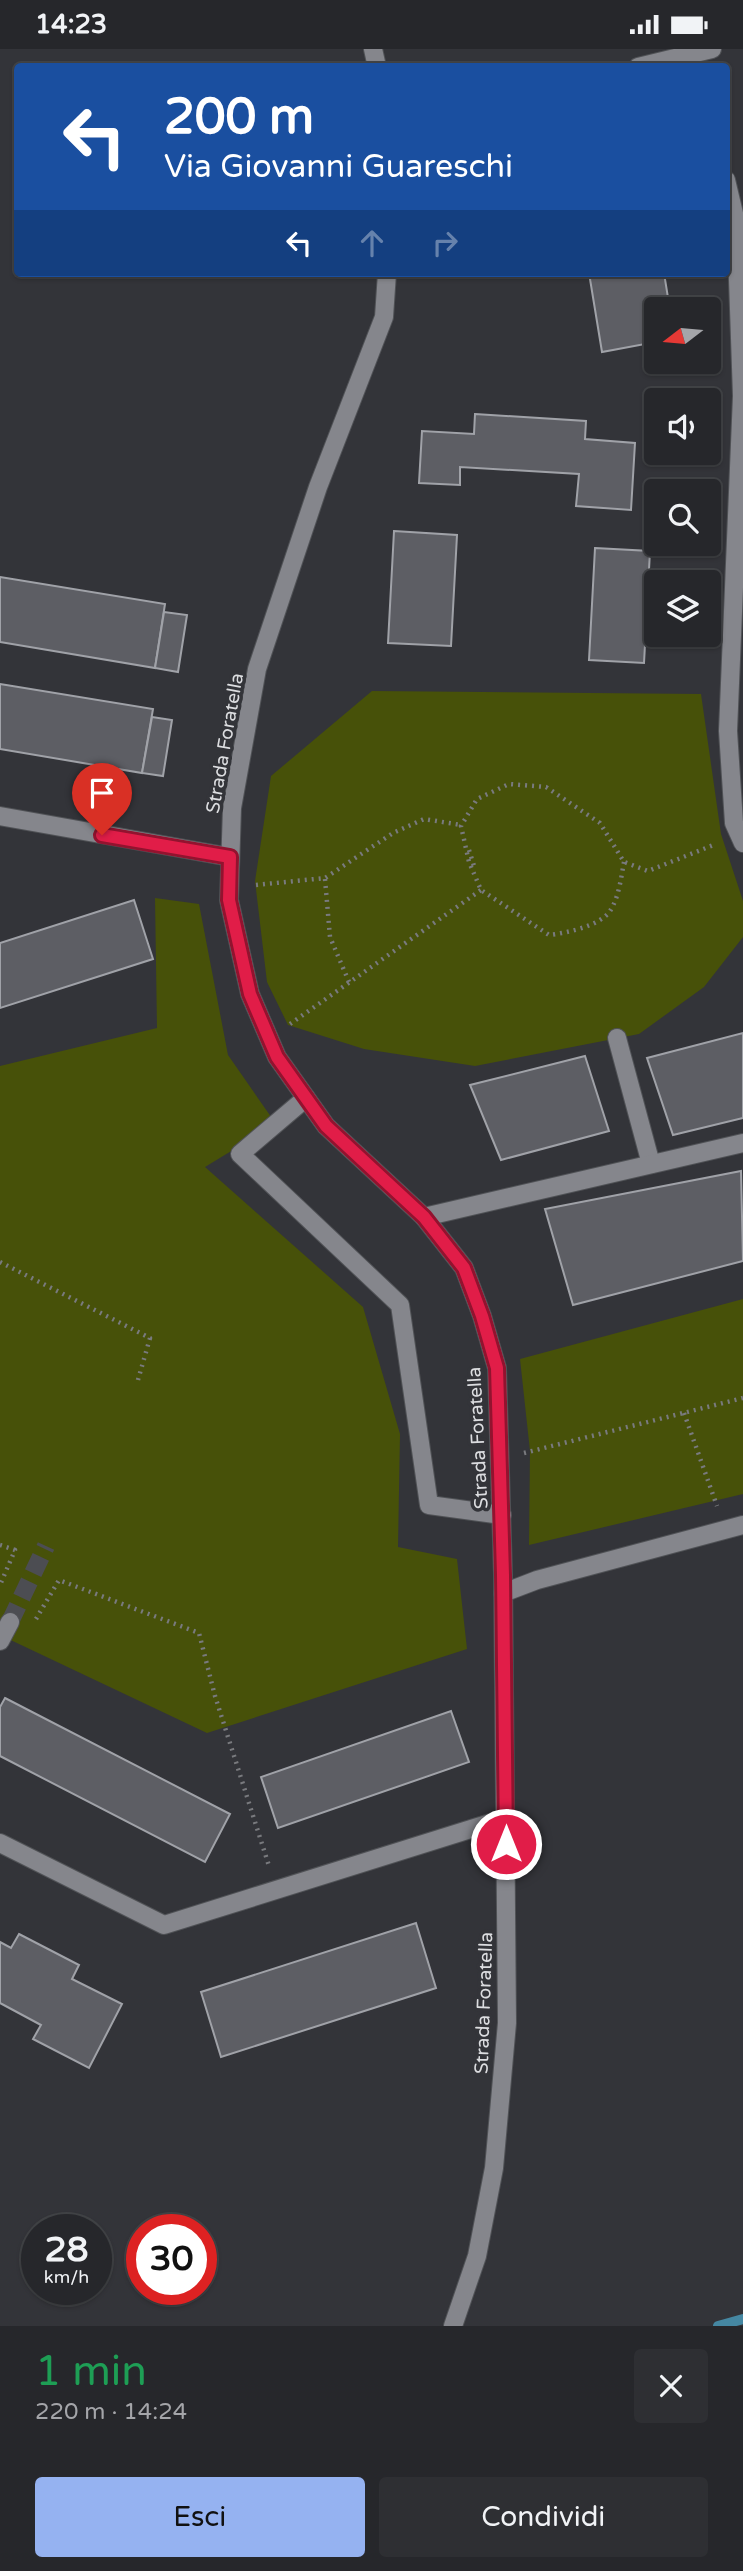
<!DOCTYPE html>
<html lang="it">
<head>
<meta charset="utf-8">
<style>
  :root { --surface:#26272b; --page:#2e2f33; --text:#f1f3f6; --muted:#a4a5a9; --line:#424447; --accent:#95b2f1 }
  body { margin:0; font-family:"Varela Round",sans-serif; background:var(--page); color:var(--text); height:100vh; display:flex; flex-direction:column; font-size:26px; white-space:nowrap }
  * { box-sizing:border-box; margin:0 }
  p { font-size:23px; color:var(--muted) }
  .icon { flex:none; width:38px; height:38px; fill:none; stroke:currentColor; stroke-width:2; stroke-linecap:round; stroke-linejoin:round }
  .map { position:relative; height:2277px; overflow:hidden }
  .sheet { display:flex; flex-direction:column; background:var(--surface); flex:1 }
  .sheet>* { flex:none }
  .hud { position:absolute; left:14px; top:14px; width:716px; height:214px; border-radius:7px; box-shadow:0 2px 5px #0004,0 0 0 2px var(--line); background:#1a4fa0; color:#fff; overflow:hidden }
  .needle { width:46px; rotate:254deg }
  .controls { position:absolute; left:644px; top:248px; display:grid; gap:14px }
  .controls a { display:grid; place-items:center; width:77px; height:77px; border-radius:7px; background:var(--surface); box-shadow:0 2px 5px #0004,0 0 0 2px var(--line); font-size:35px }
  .speed { position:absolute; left:21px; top:2165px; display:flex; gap:14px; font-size:35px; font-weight:700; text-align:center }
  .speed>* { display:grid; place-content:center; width:91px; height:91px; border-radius:50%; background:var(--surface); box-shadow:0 2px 5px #0004,0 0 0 2px var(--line); line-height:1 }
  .speed small { font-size:18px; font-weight:400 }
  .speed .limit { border:10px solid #d22; background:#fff; color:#111 }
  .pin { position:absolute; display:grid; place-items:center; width:60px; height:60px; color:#fff; margin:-72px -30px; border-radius:50% 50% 50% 0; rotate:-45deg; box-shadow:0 0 7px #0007 }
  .pin .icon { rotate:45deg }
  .me { position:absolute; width:77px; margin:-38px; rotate:0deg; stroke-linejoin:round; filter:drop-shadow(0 0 5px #0008) }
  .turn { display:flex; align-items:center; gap:24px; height:147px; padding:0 35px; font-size:32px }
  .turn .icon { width:91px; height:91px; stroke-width:2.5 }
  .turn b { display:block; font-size:49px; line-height:60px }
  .lanes { display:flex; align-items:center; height:66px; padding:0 35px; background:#0003; justify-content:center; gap:35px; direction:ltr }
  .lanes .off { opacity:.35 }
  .round { display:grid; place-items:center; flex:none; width:74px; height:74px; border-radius:7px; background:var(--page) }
  .overview { display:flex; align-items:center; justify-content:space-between; height:119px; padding:0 35px }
  h1 { font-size:42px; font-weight:600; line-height:52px; color:#1e9e55 }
  .button { display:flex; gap:14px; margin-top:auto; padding:14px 35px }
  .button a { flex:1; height:80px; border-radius:7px; background:var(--accent); color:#111; font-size:28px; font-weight:600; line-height:80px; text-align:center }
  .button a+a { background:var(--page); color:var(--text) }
  .status { display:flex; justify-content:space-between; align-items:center; height:49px; padding:0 35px; background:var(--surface); direction:ltr }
  .status svg { height:19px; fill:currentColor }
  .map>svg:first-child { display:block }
  .green { fill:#475109 }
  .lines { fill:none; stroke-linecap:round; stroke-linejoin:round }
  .stream { stroke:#4587a2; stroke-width:10 }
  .building { fill:#5d5e64; stroke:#a0a2a8; stroke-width:2 }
  .street-tunnel { stroke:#4c4d52; stroke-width:18; stroke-dasharray:18 9; stroke-linecap:butt }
  .lane-casing { stroke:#505256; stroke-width:20 }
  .street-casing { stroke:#505256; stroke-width:20 }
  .path { stroke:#797a7e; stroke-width:4.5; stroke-dasharray:2 5; stroke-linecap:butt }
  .lane { stroke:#85868c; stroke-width:18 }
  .street { stroke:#85868c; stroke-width:18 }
  .route-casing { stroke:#92132f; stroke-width:18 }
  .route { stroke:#e11d48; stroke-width:12 }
  .labels { text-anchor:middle; stroke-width:7; stroke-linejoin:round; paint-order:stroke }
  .street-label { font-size:19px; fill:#dcdde0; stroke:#333439 }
</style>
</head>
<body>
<div class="status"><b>14:23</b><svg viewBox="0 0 49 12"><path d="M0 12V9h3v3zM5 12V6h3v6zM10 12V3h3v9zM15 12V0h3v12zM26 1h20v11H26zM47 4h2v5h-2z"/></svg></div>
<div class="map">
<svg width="743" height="2277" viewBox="0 0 743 2277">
  <rect width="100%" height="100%" fill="#333439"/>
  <g class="green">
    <polygon points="372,642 701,645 721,785 743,852 743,888 704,938 639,985 475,1017 364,1000 288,976 267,933 255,832 271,727"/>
    <polygon points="155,849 199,855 228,1006 276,1075 205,1118 363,1258 400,1385 398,1498 457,1510 467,1600 207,1684 0,1586 0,1017 157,979"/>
    <polygon points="743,1250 743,1445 529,1496 530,1402 520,1310"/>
  </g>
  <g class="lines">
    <polyline class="stream" points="718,2277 743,2270"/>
  </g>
  <g class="building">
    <polygon points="589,224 664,224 670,261 656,261 656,293 602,303"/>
    <polygon points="475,365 586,372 585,390 635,394 631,461 576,457 579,425 460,418 460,436 419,434 422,382 474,385"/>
    <polygon points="394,482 457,486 451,597 388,594"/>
    <polygon points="595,499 650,502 644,614 589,611"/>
    <polygon points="0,528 165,555 155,619 0,593"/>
    <polygon points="164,563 187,566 178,623 155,619"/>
    <polygon points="0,635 153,660 142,724 0,700"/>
    <polygon points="152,668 172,671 163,727 142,724"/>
    <polygon points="134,851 153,910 0,959 0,894"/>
    <polygon points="743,984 743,1069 673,1086 647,1009"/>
    <polygon points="585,1007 609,1082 501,1111 470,1036"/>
    <polygon points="741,1122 743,1212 573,1256 545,1160"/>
    <polygon points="5,1649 230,1765 205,1813 0,1707 0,1658"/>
    <polygon points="451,1662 469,1713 278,1779 261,1728"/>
    <polygon points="416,1874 436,1939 221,2008 201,1943"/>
    <polygon points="19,1885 79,1916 72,1930 122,1955 89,2019 33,1990 41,1976 0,1954 0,1893 11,1899"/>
  </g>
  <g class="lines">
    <polyline class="street-tunnel" points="10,1573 46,1497"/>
    <g class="lane-casing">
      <polyline id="lane" points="306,1049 240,1105 400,1256 429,1456 502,1466"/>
    </g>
    <g class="street-casing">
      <g id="street">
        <polyline points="373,0 377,18"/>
        <polyline points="638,18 712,0"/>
        <polyline points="726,131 736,173 742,347 728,682 734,774 743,794"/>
        <polyline points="387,224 384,268 318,438 257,620 232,759 229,851 250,945 277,1008 326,1077 424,1168 464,1219 482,1267 497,1319 503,1526 507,1974 494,2119 477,2207 453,2277"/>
        <polyline points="0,767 230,808"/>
        <polyline points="617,989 651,1115"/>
        <polyline points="424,1168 743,1094"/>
        <polyline points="503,1544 537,1531 743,1476"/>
        <polyline points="0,1592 10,1573"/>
        <polyline points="0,1794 164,1876 506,1769"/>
      </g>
    </g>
    <g class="path">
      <polyline points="469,801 475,820"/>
      <path d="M624 813C621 829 619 848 610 862 600 877 566 884 549 886L481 841 469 813 461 777 477 750 509 735 546 738 600 774 624 813 648 822 716 795"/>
      <polyline points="325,830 330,888 349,933"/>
      <polyline points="256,836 325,829 393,784 424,770 461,776"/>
      <polyline points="290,975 481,841 480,838"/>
      <polyline points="0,1213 150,1289 138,1331"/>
      <polyline points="684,1364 717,1457"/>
      <polyline points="524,1404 743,1349"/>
      <polyline points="0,1496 15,1501 0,1536"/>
      <polyline points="36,1570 59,1531 199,1584 215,1647 269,1817"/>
    </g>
    <use href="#lane" class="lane"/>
    <use href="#street" class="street"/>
  </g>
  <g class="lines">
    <g class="route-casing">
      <polyline id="route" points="102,786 230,808 229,851 250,945 277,1008 326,1077 424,1168 464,1219 482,1267 497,1319 503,1526 506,1795"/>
    </g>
    <use href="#route" class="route"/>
  </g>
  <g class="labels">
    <g class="street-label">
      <text transform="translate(224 694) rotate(-80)" y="7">Strada Foratella</text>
      <text transform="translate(477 1389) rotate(-93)" y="7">Strada Foratella</text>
      <text transform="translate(483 1954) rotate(-88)" y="7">Strada Foratella</text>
    </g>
  </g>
</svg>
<div class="controls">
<a><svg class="needle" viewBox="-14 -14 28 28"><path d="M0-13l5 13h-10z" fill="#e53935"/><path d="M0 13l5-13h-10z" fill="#a4a5a9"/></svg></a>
<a><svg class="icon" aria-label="sound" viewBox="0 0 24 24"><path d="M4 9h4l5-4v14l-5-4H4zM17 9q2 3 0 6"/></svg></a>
<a><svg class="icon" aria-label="search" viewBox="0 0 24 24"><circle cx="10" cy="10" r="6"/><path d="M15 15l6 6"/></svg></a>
<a><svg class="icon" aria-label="layers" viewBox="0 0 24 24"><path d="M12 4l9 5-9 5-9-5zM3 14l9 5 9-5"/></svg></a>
</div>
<div class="speed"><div>28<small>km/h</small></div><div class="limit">30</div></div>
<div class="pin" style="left:102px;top:786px;background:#d93025"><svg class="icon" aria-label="arrive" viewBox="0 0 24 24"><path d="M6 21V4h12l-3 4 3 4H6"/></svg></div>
<svg class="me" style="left:506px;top:1795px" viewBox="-20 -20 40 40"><circle r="17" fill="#e11d48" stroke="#fff" stroke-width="3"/><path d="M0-11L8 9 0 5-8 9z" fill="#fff"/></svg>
<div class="hud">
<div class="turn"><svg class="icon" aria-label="left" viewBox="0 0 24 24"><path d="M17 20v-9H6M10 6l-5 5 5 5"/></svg><div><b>200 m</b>Via Giovanni Guareschi</div></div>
<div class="lanes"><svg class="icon" aria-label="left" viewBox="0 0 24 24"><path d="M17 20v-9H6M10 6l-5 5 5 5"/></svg><svg class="icon off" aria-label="ahead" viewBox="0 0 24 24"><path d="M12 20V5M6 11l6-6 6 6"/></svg><svg class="icon off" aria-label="right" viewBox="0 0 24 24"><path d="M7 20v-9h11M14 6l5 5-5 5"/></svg></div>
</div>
</div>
<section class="sheet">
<div class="overview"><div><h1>1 min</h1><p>220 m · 14:24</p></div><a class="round"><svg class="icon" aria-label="close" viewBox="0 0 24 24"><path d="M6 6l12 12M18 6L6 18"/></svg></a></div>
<div class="button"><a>Esci</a><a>Condividi</a></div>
</section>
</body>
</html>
